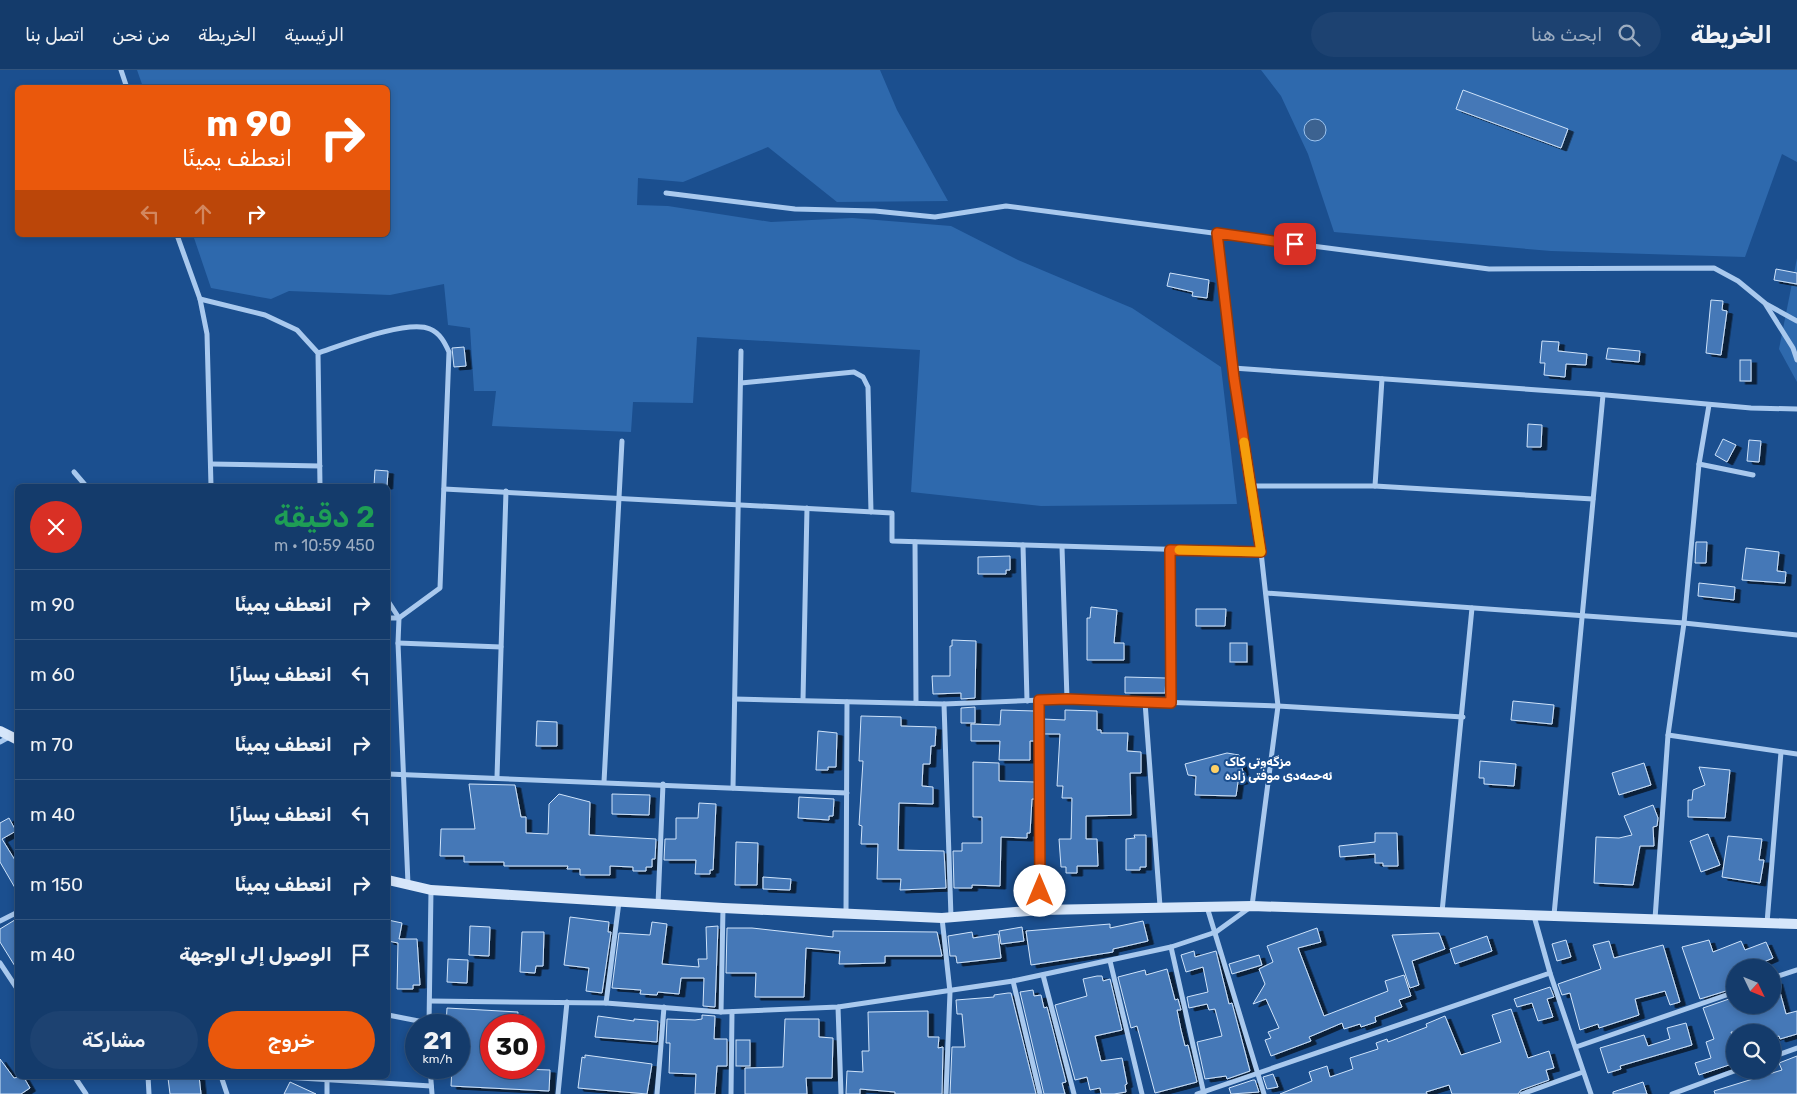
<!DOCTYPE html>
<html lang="ar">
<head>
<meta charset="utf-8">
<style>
  :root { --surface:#143b6b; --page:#1d4271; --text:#f1f3f6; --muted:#9dadc1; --line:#33557e; --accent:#ea580c }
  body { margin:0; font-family:Rubik,"Noto Sans Arabic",sans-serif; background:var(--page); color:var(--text); direction:rtl; height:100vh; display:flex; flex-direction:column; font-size:19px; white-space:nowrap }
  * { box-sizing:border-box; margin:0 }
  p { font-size:16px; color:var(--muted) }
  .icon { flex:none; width:28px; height:28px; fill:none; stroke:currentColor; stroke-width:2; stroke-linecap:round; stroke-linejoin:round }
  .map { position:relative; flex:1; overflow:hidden; direction:ltr }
  .side { position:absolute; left:15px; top:414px; width:375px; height:595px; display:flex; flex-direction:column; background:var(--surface); border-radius:8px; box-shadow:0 2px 8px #0003,0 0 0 1px var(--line); direction:rtl }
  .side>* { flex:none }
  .top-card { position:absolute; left:15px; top:15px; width:375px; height:152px; border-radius:8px; box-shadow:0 2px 8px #0003,0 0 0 1px var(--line); direction:rtl; background:#ea580c; color:#fff; overflow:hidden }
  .needle { width:32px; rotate:133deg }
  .tools { position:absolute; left:1726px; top:889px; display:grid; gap:10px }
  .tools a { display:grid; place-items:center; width:55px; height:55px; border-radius:50%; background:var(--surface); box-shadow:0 2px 8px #0003,0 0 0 1px var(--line); font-size:25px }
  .speed { position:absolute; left:405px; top:944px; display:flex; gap:10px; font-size:25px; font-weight:700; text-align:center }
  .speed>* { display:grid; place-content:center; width:65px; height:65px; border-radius:50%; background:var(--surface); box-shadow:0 2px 8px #0003,0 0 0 1px var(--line); line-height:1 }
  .speed small { font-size:12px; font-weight:400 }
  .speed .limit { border:8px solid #d22; background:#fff; color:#111 }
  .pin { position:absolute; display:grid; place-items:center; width:42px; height:42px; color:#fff; margin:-21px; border-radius:10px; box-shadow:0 2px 8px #0006 }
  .me { position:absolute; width:55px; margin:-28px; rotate:0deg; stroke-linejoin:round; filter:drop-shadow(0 0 4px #0008) }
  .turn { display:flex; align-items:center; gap:18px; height:105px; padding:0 15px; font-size:22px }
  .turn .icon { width:65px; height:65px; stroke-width:2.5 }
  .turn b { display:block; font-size:35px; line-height:42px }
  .lanes { display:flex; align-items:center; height:48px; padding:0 15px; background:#0003; justify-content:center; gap:25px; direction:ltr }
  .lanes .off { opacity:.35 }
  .round { display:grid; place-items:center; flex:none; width:52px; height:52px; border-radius:26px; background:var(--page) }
  .overview { display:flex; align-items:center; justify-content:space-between; height:85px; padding:0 15px }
  h1 { font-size:30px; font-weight:600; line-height:38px; color:#1e9e55 }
  .cta { display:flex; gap:10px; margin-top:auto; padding:10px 15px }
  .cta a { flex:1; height:58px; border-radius:30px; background:var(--accent); color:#fff; font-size:20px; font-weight:600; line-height:58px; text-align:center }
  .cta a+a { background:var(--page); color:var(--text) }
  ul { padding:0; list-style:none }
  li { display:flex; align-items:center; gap:15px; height:70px; padding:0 15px; border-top:1px solid var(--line) }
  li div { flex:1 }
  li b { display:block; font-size:19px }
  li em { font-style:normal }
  header { display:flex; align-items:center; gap:30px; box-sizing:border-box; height:70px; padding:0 25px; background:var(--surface); border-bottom:1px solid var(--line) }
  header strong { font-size:24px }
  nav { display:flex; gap:28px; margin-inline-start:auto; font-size:18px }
  .search { width:350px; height:45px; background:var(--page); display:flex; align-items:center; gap:12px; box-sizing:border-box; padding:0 18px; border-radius:28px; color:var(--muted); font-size:19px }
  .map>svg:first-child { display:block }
  .green { fill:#2e69ad }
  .water { fill:#3c6290; stroke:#9cc4f0 }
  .building { fill:#4478b7; stroke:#cfe3fa; filter:url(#shadow) }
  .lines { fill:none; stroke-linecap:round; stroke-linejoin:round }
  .street { stroke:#a9c9ee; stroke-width:5 }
  .secondary { stroke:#d6e6fa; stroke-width:10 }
  .route-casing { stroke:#983908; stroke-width:12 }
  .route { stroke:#ea580c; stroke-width:9 }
  .slow { stroke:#f59e0b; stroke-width:9 }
  .poi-dot { fill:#ffd166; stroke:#1b4f8f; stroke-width:2 }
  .labels { text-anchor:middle; stroke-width:4; stroke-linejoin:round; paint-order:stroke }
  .poi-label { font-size:12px; font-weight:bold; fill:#fff; stroke:#1b4f8f; text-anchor:start }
</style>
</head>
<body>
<header>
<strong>الخريطة</strong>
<div class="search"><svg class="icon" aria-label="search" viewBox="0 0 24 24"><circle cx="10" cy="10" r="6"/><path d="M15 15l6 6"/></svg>ابحث هنا</div>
<nav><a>الرئيسية</a><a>الخريطة</a><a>من نحن</a><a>اتصل بنا</a></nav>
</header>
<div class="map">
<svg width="1797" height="1024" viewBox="0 0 1797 1024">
  <defs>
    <filter id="shadow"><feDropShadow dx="5.5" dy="3" stdDeviation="0" flood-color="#0009"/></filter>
  </defs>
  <rect width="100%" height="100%" fill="#1b4f8f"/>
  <g class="green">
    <polygon points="137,0 880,0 897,40 948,131 837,132 768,77 683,112 638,108 637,135 668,136 771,152 852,148 951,156 1018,190 1132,238 1221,297 1237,434 1041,436 911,422 920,280 697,267 693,333 633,332 631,362 492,356 496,321 474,321 470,258 448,255 444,214 390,225 289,221 271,229 211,218 193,165 388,165 388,18 143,17"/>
    <polygon points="1261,0 1797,0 1797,92 1782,84 1745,187 1551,181 1334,162 1308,84 1281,26"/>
    <polygon points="1797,188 1797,312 1779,279"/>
  </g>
  <circle class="water" cx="1315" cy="60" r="11"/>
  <g class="building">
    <polygon points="1463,20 1568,59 1561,78 1456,39"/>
    <polygon points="1776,199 1797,203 1797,214 1774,210"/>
    <polygon points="1170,203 1209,210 1207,228 1192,226 1193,222 1167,216"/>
    <polygon points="1711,230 1723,231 1722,240 1727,241 1721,285 1706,283"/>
    <polygon points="1542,271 1559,272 1558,281 1587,284 1586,295 1566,294 1565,307 1544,305 1545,293 1540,293"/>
    <polygon points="464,277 466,296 454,297 452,278"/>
    <polygon points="1608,278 1640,281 1639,292 1606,289"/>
    <rect x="1740" y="290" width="11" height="21"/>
    <polygon points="1528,354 1542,355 1541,377 1527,377"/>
    <polygon points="1723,369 1736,375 1727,392 1715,385"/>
    <polygon points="1749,370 1761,371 1759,392 1747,391"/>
    <polygon points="375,400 388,401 387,416 374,416"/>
    <polygon points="1696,472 1707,472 1706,493 1695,493"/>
    <polygon points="1746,478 1779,482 1777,501 1786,502 1785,513 1742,510"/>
    <polygon points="1010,486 1010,500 1006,500 1006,504 978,504 978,487"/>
    <polygon points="1699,513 1735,517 1734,530 1698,526"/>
    <polygon points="1091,537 1117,540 1114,573 1124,573 1124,590 1087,590 1087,548 1090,548"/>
    <polygon points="1196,539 1226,539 1225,556 1196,556"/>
    <polygon points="952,570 976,571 975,628 961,629 961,623 933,624 932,606 950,606 950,576 952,576"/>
    <rect x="1230" y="573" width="17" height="19"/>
    <polygon points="1125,607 1166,608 1165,623 1125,623"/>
    <polygon points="1513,631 1554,635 1552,654 1511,650"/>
    <polygon points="975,637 975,653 961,653 961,638"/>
    <polygon points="1001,640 1035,641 1035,671 1030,671 1030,690 999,690 1000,671 971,671 971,654 1000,655"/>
    <polygon points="1065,640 1097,641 1097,660 1101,660 1101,663 1128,663 1127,681 1141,682 1141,703 1130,703 1131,745 1086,746 1086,769 1097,769 1098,796 1077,796 1077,803 1066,803 1066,797 1061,797 1059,769 1071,769 1072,728 1062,728 1063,716 1057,716 1060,664 1044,664 1043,649 1065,650"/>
    <polygon points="861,646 901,647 901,656 936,657 935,676 931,676 930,694 923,694 922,716 933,717 933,734 899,733 898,780 944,781 946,818 900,820 901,809 877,809 878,774 861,774 862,756 859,755 863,691 859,691"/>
    <polygon points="537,651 557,652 557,676 536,676"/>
    <polygon points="818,661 837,663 836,697 828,697 828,700 816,700"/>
    <polygon points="1227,683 1239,685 1245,710 1238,712 1236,726 1195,725 1196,706 1188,705 1185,694"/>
    <polygon points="1480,691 1516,694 1514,716 1484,714 1484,708 1479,708"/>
    <polygon points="973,692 999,693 999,711 1035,712 1035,729 1032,729 1030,763 1027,763 1027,768 1001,767 1000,816 972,815 972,818 954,818 953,781 962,781 962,773 982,773 982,747 973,747"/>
    <polygon points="1644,693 1651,715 1619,725 1612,703"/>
    <polygon points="1699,697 1730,700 1725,748 1688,747 1688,730 1692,730 1693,720 1705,715"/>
    <polygon points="469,714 515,715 521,747 526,747 526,763 548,764 549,734 559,724 590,732 589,765 656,769 655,789 652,789 652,797 646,797 646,801 633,801 633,797 610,796 610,805 580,805 580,799 567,799 568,796 504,796 504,792 464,792 464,786 440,786 441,759 475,759"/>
    <polygon points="612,724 650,725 649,745 612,744"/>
    <polygon points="799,727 834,729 833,746 829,746 829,750 798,748"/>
    <polygon points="699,733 716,734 713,800 710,800 710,804 695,804 696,790 664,790 665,769 676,769 676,748 698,748"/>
    <polygon points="1653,735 1658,748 1657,756 1653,757 1654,776 1640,776 1633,815 1594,813 1596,767 1619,768 1632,765 1624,746"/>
    <polygon points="9,748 16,761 2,769 18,795 18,823 0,792 0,753"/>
    <polygon points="1375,763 1397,763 1398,796 1383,796 1383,793 1375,793 1375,784 1340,787 1339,776 1375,772"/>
    <polygon points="1708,764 1720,795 1701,802 1690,771"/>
    <polygon points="1134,765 1146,765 1146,797 1140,797 1140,800 1126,800 1126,769 1135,768"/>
    <polygon points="1728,766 1762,769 1759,790 1764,790 1760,813 1722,807"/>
    <polygon points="736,772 758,773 757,815 735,815"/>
    <polygon points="763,807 791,809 790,820 763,819"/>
    <polygon points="570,847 609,852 608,862 611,862 602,923 586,921 589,898 564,895"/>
    <polygon points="18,848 18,901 0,872 0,859"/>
    <polygon points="388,850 402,853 399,869 417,869 420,915 413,915 413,919 397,919 398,873 388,871"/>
    <polygon points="1143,851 1148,871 1113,879 1113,882 1031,895 1026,861 1110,854 1110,858"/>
    <polygon points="652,852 667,854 662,894 699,897 698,889 707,889 706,857 718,856 715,937 703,936 704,908 681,908 679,924 658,922 657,925 640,924 641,920 612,918 619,863 650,865"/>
    <polygon points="470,856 490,857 489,886 469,885"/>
    <polygon points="1022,857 1024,871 1001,874 999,861"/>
    <polygon points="727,858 752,858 833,867 833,861 937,862 942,886 885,886 885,893 839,894 840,881 806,878 804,927 755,927 756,903 726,903"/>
    <polygon points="1317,858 1321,872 1298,878 1324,946 1388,921 1385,911 1404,905 1411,926 1399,930 1402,937 1375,947 1376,952 1361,957 1360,954 1344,959 1342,953 1309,967 1311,971 1271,986 1265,970 1271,968 1268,962 1279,958 1266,929 1253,934 1265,914 1259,899 1273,892 1267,876"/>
    <polygon points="522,862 544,862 543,896 536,896 535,903 520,902"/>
    <polygon points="972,862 973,868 998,864 1001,888 957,893 956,886 950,886 948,866"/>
    <polygon points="1439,863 1445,879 1412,891 1419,915 1410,918 1392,865"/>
    <polygon points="1487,866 1492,881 1455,894 1450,879"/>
    <polygon points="1566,870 1571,887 1557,891 1552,874"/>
    <polygon points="1709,870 1713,882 1741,871 1745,880 1766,872 1773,888 1750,898 1735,898 1735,912 1728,914 1729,920 1700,929 1682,877"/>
    <polygon points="1609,871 1614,888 1663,875 1680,932 1670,935 1665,921 1635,929 1639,945 1599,958 1598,954 1580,960 1570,923 1562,925 1558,914 1601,899 1593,875"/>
    <polygon points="1194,881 1195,887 1216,881 1229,934 1232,933 1250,1001 1227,1009 1226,1006 1205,1009 1197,972 1222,966 1215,939 1209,940 1207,934 1189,938 1187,927 1208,922 1203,897 1186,902 1181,885"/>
    <polygon points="1259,885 1262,895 1232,904 1229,894"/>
    <polygon points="448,889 468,890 467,913 447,912"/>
    <polygon points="1167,899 1175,930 1178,929 1181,940 1177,940 1181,960 1185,976 1188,975 1197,1012 1155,1023 1137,956 1131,958 1118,907 1145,900 1146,905"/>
    <polygon points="1097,906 1102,906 1103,911 1110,909 1122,960 1095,966 1101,991 1122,988 1127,1014 1125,1015 1126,1022 1114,1024 1101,1024 1100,1018 1090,1020 1087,1007 1075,1010 1055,935 1087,926 1083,909"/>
    <polygon points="1777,911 1786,944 1797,941 1797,964 1780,969 1779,966 1772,968 1772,962 1731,962 1735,974 1735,993 1699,1005 1695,993 1711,988 1706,972 1714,969 1703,938 1732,928 1734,935 1772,935 1772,912"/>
    <polygon points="1550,917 1554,927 1547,929 1553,947 1538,951 1532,933 1517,937 1514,929"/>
    <polygon points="1033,920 1034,926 1041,925 1044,938 1047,937 1066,1012 1062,1013 1065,1024 1044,1024 1020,922"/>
    <polygon points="1008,923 1011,923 1036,1024 950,1024 952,977 965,977 962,944 957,944 956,930 994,927 994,925"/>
    <polygon points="447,938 518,942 517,955 491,955 491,998 550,1000 549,1021 451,1016 452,998 459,998 459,955 446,955"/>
    <polygon points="1511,939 1528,988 1549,981 1554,998 1546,1000 1549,1010 1521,1020 1518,1024 1452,1024 1449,1015 1426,1022 1427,1024 1280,1024 1312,1011 1309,1002 1327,996 1330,1007 1353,999 1350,988 1378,979 1376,973 1387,969 1388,972 1427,957 1426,954 1445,946 1461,985 1501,972 1492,945"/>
    <polygon points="928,941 928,967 939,967 938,978 943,977 942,1024 895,1024 895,1022 860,1019 860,1024 846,1024 847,1001 863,1002 862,981 869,981 868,942"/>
    <polygon points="702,945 715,946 714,969 727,969 727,996 717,996 715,1024 695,1024 696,1004 669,1003 670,973 666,973 667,949 695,950 702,949"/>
    <polygon points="598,946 634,951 634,949 658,951 657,972 595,967"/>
    <polygon points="785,949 819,949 819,967 833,968 832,1008 806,1008 807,1024 745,1024 745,998 783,997"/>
    <polygon points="1686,953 1692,975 1620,996 1621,999 1608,1003 1600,978 1644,965 1648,976 1670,969 1667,958"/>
    <rect x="736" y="970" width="14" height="26"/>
    <polygon points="585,985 652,994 647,1024 578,1018 582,987 585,988"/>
    <polygon points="1797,986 1797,1024 1715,1024 1714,1021 1782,1000 1779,993"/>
    <polygon points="0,989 14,1008 23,1006 30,1018 21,1024 0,1024"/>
    <polygon points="1273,1004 1278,1017 1267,1019 1263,1007"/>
    <polygon points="199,1006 201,1024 170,1024 168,1008"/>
    <polygon points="1253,1010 1255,1010 1259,1022 1231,1024 1229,1018"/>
    <polygon points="290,1012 316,1024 284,1024"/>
    <polygon points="1643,1012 1647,1024 1613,1024 1613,1022"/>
  </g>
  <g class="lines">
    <g class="street">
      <polyline points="121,0 127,18"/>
      <polyline points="666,123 795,139 875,141 935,147 1006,136 1489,199 1714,198 1738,211 1766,234 1797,251"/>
      <polyline points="177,165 200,229 207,264 211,416"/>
      <polyline points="200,229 265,245 297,260 318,283 320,416"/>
      <polyline points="1766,235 1793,278 1797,290"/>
      <path d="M318 283C342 275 408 249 430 259 440 263 445 273 449 282L440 518 399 548H388"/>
      <polyline points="1233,298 1595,324 1751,338 1797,339"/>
      <polyline points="741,313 854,302 863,307 868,317 871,442"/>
      <polyline points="211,394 320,396"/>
      <polyline points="1699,394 1753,405"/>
      <polyline points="74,402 86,416"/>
      <polyline points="1251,416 1375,416 1593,429"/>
      <polyline points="1375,416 1382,309"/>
      <polyline points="444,419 892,443 892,471 1261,482"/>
      <polyline points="915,472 916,633"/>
      <polyline points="1023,475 1027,631"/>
      <polyline points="1062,477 1067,629"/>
      <polyline points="1170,480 1171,633"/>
      <polyline points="1266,523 1684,553 1797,565"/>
      <polyline points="388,531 399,548 398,573 408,814"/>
      <polyline points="398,573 501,577"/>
      <polyline points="735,629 944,634 1067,629 1278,636 1463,647"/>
      <polyline points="803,630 807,438"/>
      <polyline points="1039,630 1040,840"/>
      <polyline points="1145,632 1160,836"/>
      <polyline points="944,634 951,847"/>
      <polyline points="1668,665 1797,684"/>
      <polyline points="0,672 9,667"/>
      <polyline points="388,704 847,723"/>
      <polyline points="497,707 506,421"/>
      <polyline points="604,712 622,371"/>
      <polyline points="733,718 741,281"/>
      <polyline points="658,834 663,714"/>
      <polyline points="1207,837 1264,1024"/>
      <polyline points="1442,842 1472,538"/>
      <polyline points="846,843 847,632"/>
      <polyline points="1554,845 1603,325"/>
      <polyline points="1534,846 1550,903 1591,1024"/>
      <polyline points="942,848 950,922 946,1024"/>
      <polyline points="1655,849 1668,665 1684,553 1699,394 1709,335"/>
      <polyline points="0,851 18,842"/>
      <polyline points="1767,853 1781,682"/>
      <polyline points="1171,877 1204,1024"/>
      <polyline points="1110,891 1142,1024"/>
      <polyline points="0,893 18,920"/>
      <polyline points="1043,905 1074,1024"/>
      <polyline points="1772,908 1797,900"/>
      <polyline points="1013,911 1040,1024"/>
      <polyline points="430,931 606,933 721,942 838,937 1013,911 1171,877 1216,862 1252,836 1278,636 1261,482 1234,308 1217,163"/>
      <polyline points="606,933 619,832"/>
      <polyline points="838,937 841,1024"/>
      <polyline points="721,942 723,838"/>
      <polyline points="388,945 429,953"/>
      <polyline points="429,955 431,820"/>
      <polyline points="1576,977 1735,922"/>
      <polyline points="1772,987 1797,978"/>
      <polyline points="430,998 432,1024"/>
      <polyline points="74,1006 86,1024"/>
      <polyline points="148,1006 149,1024"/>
      <polyline points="221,1006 227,1024"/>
      <polyline points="267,1006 431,1016"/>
      <polyline points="327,1024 327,1006"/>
      <polyline points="558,1024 567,932"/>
      <polyline points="657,1024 664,937"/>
      <polyline points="731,1024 732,942"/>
      <polyline points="1197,1024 1550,903"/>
      <polyline points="1522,1024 1583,1002"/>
      <polyline points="1672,1024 1737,1000"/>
    </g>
    <g class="secondary">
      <polyline points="0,661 18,670"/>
      <polyline points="388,810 431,820 723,838 942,848 1040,840 1252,836 1797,854"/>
    </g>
  </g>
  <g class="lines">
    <g class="route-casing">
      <polyline id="route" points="1040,821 1039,630 1067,629 1171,633 1170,480 1261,482 1234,308 1217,163 1295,174"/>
    </g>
    <use href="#route" class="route"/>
    <polyline class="slow" points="1179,480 1261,482 1244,372"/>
  </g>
  <circle class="poi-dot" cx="1215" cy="699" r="5"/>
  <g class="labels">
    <g class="poi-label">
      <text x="1225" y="696">مزگەوتی کاک<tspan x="1225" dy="14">ئەحمەدی موفتی زادە</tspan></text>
    </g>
  </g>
</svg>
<div class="tools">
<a><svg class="needle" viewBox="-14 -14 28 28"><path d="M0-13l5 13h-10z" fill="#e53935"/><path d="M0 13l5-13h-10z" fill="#9dadc1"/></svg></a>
<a><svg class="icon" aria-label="search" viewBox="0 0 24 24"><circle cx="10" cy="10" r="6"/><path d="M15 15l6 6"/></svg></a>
</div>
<div class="speed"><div>21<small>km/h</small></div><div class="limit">30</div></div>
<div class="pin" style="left:1295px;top:174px;background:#d93025"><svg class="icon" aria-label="arrive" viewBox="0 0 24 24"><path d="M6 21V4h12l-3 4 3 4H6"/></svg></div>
<svg class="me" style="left:1040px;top:821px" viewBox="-20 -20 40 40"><circle r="19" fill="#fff"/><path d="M0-13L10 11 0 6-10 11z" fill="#ea580c"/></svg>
<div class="top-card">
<div class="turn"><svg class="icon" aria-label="right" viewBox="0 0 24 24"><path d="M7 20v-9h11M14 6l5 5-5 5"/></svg><div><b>90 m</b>انعطف يمينًا</div></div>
<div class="lanes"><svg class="icon off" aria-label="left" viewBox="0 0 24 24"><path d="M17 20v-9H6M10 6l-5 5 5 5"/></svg><svg class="icon off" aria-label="ahead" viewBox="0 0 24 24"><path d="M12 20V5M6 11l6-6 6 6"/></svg><svg class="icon" aria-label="right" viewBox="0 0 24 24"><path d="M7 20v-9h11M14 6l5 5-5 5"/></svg></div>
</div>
<section class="side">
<div class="overview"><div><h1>2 دقيقة</h1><p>450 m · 10:59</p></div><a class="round" style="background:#d93025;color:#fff"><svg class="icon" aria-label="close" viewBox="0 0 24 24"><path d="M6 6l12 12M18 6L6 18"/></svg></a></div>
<ul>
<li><svg class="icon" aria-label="right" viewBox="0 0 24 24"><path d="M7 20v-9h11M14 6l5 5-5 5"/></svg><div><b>انعطف يمينًا</b></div><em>90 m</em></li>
<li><svg class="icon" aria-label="left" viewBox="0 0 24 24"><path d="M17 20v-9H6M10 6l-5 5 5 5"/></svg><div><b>انعطف يسارًا</b></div><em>60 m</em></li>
<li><svg class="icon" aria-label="right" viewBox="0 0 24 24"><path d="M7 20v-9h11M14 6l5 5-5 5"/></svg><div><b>انعطف يمينًا</b></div><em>70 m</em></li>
<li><svg class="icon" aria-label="left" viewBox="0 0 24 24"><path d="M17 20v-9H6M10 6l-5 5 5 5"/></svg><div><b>انعطف يسارًا</b></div><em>40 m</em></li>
<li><svg class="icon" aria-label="right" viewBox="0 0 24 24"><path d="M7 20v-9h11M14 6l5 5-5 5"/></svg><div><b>انعطف يمينًا</b></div><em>150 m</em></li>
<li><svg class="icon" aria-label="arrive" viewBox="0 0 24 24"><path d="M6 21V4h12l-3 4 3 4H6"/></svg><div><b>الوصول إلى الوجهة</b></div><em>40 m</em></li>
</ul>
<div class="cta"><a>خروج</a><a>مشاركة</a></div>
</section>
</div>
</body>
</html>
